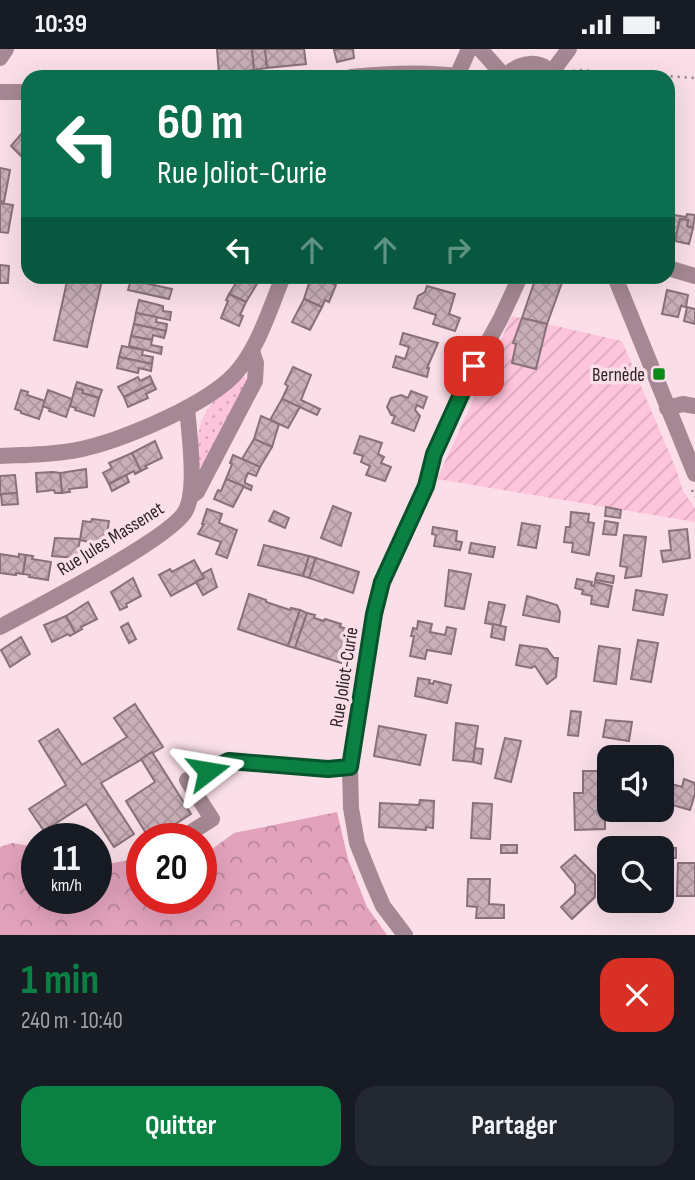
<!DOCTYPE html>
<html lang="fr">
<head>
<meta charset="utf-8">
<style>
  :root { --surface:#171b24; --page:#242831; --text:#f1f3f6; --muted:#9ea1a6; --accent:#0b8043 }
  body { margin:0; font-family:"Sofia Sans Condensed",sans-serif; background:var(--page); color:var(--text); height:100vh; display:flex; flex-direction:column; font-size:26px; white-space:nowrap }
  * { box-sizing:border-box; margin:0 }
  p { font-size:23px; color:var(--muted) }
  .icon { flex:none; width:38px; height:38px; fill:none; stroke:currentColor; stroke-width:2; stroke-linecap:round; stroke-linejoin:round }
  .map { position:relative; height:886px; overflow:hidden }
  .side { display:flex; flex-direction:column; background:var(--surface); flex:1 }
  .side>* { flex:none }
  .guide { position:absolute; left:21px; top:21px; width:654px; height:214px; border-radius:21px; box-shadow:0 7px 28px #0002; background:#0b6e4f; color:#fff; overflow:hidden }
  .tools { position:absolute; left:597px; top:696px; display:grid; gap:14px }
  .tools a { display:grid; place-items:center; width:77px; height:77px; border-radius:14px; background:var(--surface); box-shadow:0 7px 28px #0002; font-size:35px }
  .speed { position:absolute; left:21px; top:774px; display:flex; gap:14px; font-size:35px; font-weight:700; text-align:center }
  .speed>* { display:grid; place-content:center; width:91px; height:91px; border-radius:50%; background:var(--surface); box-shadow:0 7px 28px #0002; line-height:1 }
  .speed small { font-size:18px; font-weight:400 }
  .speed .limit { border:10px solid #d22; background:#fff; color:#111 }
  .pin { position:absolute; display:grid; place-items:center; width:60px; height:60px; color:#fff; margin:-30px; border-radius:14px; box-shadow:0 4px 10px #0006 }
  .me { position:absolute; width:77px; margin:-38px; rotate:76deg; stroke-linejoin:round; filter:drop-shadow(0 0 5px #0008) }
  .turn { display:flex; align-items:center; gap:24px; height:147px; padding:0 21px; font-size:32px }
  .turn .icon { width:91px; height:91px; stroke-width:2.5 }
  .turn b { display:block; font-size:49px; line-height:60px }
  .lanes { display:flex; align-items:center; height:66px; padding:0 21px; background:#0003; justify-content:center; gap:35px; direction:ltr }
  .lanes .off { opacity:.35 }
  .round { display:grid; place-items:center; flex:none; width:74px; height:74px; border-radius:21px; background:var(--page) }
  .summary { display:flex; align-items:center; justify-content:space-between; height:119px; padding:0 21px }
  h1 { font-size:42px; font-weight:700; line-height:52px; color:var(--accent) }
  .button { display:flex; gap:14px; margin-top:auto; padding:14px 21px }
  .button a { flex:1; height:80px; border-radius:21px; background:var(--accent); color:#fff; font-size:28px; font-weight:700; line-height:80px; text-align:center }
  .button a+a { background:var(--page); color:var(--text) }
  .status { display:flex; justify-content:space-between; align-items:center; height:49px; padding:0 35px; background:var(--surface); direction:ltr }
  .status svg { height:19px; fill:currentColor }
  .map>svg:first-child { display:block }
  .grass { fill:url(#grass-dots) }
  .forest { fill:url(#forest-crowns) }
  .garden { fill:url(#garden-furrows) }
  .building { fill:url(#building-cross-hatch); stroke:#89717a; stroke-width:2 }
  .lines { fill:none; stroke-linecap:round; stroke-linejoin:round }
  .path { stroke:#8f7d84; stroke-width:2.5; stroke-dasharray:2 5; stroke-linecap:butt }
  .minor { stroke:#a58893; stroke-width:16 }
  .route-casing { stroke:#07532c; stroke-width:18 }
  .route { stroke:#0b8043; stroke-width:12 }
  .poi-dot { fill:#088b17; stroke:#fadfe9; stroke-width:2.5 }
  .labels { text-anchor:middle; stroke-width:7; stroke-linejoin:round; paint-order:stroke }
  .poi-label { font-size:19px; fill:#2f2529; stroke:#fadfe9; text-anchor:end }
  .street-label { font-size:19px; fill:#2f2529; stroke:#fadfe9 }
</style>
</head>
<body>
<div class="status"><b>10:39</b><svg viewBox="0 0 49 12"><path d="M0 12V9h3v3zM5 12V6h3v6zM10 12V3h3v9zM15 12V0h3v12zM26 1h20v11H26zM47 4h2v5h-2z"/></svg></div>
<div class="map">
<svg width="695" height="886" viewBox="0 0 695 886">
  <defs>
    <pattern id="grass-dots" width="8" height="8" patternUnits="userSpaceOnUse" patternTransform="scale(1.75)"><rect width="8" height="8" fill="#fec4db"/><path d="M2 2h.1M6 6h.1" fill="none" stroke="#daa8bc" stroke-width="1.8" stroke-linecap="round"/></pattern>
    <pattern id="forest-crowns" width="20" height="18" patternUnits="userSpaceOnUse" patternTransform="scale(1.75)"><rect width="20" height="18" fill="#e3a2bc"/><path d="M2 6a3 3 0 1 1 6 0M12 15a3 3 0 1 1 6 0" fill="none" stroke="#b88499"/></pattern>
    <pattern id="garden-furrows" width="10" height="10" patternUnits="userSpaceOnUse" patternTransform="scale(1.75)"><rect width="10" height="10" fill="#fec4db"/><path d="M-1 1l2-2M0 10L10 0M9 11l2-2" fill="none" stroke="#daa8bc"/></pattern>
    <pattern id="building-cross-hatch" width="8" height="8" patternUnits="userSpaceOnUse" patternTransform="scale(1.75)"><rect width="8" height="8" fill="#c9afb8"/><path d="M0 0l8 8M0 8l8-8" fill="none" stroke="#ad969e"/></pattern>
  </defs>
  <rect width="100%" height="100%" fill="#fadfe9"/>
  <path class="grass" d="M244 327 247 331 203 419 196 415C198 383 197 367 222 344 229 338 236 331 244 327Z"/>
  <polygon class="forest" points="337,763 348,810 367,858 387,886 0,886 0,798 12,794 37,798 37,849 96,849 96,817 129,811 142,816 142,849 201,849 201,808 234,784"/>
  <polygon class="garden" points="512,267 622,292 676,420 683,442 695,459 695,473 437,430"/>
  <g class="building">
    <polygon points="217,0 252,0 254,21 219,25"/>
    <polygon points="252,0 265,0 267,19 254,21"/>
    <polygon points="265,0 304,0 306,15 267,19"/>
    <polygon points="340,0 353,0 354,9 337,13 334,1"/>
    <polygon points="28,77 28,114 11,97"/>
    <polygon points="0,119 10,121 4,153 0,152"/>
    <polygon points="0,154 13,156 8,184 0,183"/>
    <polygon points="668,165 686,168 687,165 695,166 693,179 687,177 688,171 680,170 677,185 668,183"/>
    <polygon points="680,170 688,171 687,177 693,179 689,195 675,192"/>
    <polygon points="0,216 9,217 8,234 0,234"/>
    <polygon points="68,228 88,228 102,231 87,298 54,291"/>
    <polygon points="240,228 254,228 260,230 246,253 229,245"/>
    <polygon points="311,228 317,228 336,236 329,253 325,251 322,258 304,250"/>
    <polygon points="536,228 564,228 547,275 522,269"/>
    <polygon points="131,231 172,240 169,250 128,241"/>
    <polygon points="427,237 455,245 449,265 460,269 455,282 433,275 436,266 414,259 418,247 425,243"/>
    <polygon points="667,241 688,246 686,258 681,257 678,268 662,265"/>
    <polygon points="229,245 246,253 240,266 243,267 239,277 221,269 228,252 226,251"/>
    <polygon points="304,250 322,258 310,281 292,273"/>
    <polygon points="139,251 163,257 163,262 171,263 170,271 136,264"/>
    <polygon points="687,258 695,260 695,275 684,272"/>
    <polygon points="136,264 157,268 156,273 167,275 166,282 134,275"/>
    <polygon points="522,269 547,275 536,320 512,314 516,295 513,294"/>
    <polygon points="134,275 166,282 164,289 153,286 152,291 131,287"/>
    <polygon points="403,284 438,294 427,319 429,319 427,328 393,318 396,307 405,310 409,298 400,295"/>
    <polygon points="131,287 152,291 151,296 162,298 161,305 129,297"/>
    <polygon points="122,297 143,301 142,306 153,308 152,315 119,308"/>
    <polygon points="119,308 152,315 151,322 139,319 138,324 117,319"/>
    <polygon points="293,318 311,326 301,351 320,360 317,366 282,350 288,337 285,335"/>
    <polygon points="150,327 153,334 124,348 118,338 138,328 140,332"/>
    <polygon points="77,333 102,341 99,349 82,344 83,341 75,339"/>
    <polygon points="153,334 156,340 146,345 148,349 128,358 124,348"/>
    <polygon points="75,339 83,341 82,344 99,349 94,367 75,361 76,359 70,357"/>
    <polygon points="21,341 28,343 27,346 45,352 39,370 21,364 21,362 15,360"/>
    <polygon points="48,341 72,350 66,368 49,362 50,360 43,357"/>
    <polygon points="411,342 427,348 423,359 417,356 415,361 420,367 414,382 392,374 395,367 391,366 387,358 391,349 401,346 408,349"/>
    <polygon points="282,350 300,358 288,379 270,371"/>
    <polygon points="261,367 279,375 272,398 254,390"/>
    <polygon points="360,387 382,394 378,405 384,408 381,414 391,418 385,432 366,426 370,417 361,413 363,407 354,404"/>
    <polygon points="254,390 272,398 260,418 242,410"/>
    <polygon points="155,392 162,409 145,417 147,419 141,422 132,404"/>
    <polygon points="132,404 141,422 135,425 134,422 109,435 103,424 112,419 109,414"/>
    <polygon points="233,406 260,418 256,427 248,424 245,431 245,434 252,437 251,441 226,430 232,415 230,414"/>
    <polygon points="86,420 87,438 69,440 70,443 62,444 60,424"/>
    <polygon points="53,423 60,424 62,444 55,444 54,441 37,443 36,424"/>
    <polygon points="15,426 17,444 0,446 0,427"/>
    <polygon points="126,426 129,433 112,442 109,435"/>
    <polygon points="226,430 244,437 233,458 214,450 218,441 221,442"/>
    <polygon points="17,444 18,455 2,456 1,445"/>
    <polygon points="333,457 351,464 341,497 321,489"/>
    <polygon points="606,458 621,461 620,469 605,467"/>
    <polygon points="207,460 222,465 219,474 237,481 227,509 216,505 221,493 198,485 204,475 202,475"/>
    <polygon points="274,462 289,469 285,479 269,472"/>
    <polygon points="571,463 589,465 588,473 594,474 589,506 572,503 573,494 564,493 566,478 570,478"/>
    <polygon points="92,470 109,472 105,497 80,491 83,472 91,473"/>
    <polygon points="605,472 618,474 616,486 603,485"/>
    <polygon points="522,474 540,477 536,499 518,496"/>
    <polygon points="433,478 457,482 456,492 462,493 460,501 434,497 436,486 432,485"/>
    <polygon points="687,480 690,509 663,513 661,502 671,501 669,482"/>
    <polygon points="624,486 646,488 641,527 625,529 627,518 620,517"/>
    <polygon points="55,489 80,490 77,509 52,507"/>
    <polygon points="471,494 495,498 493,508 469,504"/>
    <polygon points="264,496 309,507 303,527 258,516"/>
    <polygon points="0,505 19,508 19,505 26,506 23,525 16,524 16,526 0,524"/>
    <polygon points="26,506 33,507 32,510 51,513 48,531 29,528 30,526 23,525"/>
    <polygon points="309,507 316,509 309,529 303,527"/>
    <polygon points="316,509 359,523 353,544 309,529"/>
    <polygon points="194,511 204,529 171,547 159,526 170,520 172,523"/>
    <polygon points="211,520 217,538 203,546 196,533 204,529 202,525"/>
    <polygon points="449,521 471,525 464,560 445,557"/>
    <polygon points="597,524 614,527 613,534 595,531"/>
    <polygon points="133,529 141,547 126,555 127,558 120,561 111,543"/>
    <polygon points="577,530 592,533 591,536 594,537 595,533 612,537 608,558 591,555 592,547 582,545 583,541 575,539"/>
    <polygon points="636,541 667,546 663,566 633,561"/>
    <polygon points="249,545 266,551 266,553 290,561 291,559 300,561 288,597 238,580"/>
    <polygon points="527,547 557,556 560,563 559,573 523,566"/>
    <polygon points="88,553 97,570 81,578 82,580 75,584 66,567"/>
    <polygon points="489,553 505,556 500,577 485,574"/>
    <polygon points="300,561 307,564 295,599 288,597"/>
    <polygon points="307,564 315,566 314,569 324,572 325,570 341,575 340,578 348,580 341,614 295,599"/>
    <polygon points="66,567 75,584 70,587 68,585 52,593 44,576"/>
    <polygon points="418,572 432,575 430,583 445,586 447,578 456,580 451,605 427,601 425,610 410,607 414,587 411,587 413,579 417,580"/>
    <polygon points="128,574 136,590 129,594 121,578"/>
    <polygon points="493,575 506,578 504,591 491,588"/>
    <polygon points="21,588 30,605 10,618 1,601"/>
    <polygon points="638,591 658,594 651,633 631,630"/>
    <polygon points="520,596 547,600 554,609 558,609 556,628 547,635 535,617 531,619 516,616"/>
    <polygon points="599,597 620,600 616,635 594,632"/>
    <polygon points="418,629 430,631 429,634 433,635 434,632 451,636 447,654 415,647"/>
    <polygon points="135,655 163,698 101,734 134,785 114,798 86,755 44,782 29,760 66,736 39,692 58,680 82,716 127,688 114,669"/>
    <polygon points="571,662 581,663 578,687 568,686"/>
    <polygon points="606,671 632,673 629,692 603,688"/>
    <polygon points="456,674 478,677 473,713 453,711"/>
    <polygon points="379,677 426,686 420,716 374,707"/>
    <polygon points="505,689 521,692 511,733 495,729"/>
    <polygon points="475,699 483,700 481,715 473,713"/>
    <polygon points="152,703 191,765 153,789 149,789 126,752 155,733 141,710"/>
    <polygon points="583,722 605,722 602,762 605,762 605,780 575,781 574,744 583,744"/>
    <polygon points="684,730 695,734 695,745 690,761 662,753 662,732 682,738"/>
    <polygon points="420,751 434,752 433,779 426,778 426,781 379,778 380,754 419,756"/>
    <polygon points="473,754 492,755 490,790 471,789"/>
    <polygon points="620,789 635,789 635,798 618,797"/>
    <rect x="501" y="796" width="16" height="8"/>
    <polygon points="658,799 676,799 676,809 662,809 662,800"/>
    <polygon points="575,806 595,826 595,848 572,870 561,858 575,845 575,835 561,818"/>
    <polygon points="678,814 695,814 695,847 677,847"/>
    <polygon points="468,830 490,830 489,855 504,856 504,869 476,869 477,858 467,857"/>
  </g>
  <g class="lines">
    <g class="path">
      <polyline points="573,22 578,21 695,29"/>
      <polyline points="692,441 695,448"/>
    </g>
    <g class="minor">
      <polyline points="480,0 505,28"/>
      <polyline points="0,9 6,0"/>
      <polyline points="552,23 569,0"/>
      <polyline points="457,27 469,0"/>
      <path d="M351 28C389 24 427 22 464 28"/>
      <path d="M505 28C519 12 541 9 555 28"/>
      <polyline points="0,43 28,43"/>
      <polyline points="668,219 695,227"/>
      <polyline points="615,228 695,425"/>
      <polyline points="667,359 683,355 695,357"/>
      <path d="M0 407C21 406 43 406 64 403 109 398 201 359 233 327 258 301 269 261 283 228"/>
      <polyline points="190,448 197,443 255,332 256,314 252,302"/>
      <path d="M0 578C33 560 174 488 186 461 197 440 189 383 187 359"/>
      <polyline points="182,789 212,770 187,731 229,712 328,720 350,718"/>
      <polyline points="405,886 383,857 373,834 357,794 351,759 350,718 374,565 382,533 426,437 434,405 467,331 501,269 520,228"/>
    </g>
  </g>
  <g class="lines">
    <g class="route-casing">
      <polyline id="route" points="208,722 229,712 328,720 350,718 374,565 382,533 426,437 434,405 474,317"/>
    </g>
    <use href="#route" class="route"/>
  </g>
  <rect class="poi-dot" x="652" y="318" width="14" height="14" rx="3.5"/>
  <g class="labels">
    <g class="poi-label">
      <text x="645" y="332">Bernède</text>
    </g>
    <g class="street-label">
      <text transform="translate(110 489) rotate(-32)" y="7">Rue Jules Massenet</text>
      <text transform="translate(343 628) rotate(-81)" y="7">Rue Joliot-Curie</text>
    </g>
  </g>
</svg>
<div class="tools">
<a><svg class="icon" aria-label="sound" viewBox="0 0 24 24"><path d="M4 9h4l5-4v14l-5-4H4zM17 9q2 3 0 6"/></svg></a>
<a><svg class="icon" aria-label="search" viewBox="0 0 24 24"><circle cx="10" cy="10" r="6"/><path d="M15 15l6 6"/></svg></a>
</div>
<div class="speed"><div>11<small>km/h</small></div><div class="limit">20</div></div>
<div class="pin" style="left:474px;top:317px;background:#d93025"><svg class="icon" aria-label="arrive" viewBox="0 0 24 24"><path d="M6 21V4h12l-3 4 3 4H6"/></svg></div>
<svg class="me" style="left:208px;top:722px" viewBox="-20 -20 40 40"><path d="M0-17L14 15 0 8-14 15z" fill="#0b8043" stroke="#fff" stroke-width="4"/></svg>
<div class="guide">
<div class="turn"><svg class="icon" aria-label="left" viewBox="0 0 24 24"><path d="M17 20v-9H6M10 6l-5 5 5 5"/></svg><div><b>60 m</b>Rue Joliot-Curie</div></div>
<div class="lanes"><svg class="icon" aria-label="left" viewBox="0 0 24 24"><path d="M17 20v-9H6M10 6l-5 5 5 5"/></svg><svg class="icon off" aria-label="ahead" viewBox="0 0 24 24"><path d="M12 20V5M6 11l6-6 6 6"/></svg><svg class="icon off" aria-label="ahead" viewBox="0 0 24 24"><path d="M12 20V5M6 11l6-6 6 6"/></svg><svg class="icon off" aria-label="right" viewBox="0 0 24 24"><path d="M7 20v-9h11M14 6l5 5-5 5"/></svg></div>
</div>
</div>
<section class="side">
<div class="summary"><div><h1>1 min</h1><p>240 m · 10:40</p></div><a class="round" style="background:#d93025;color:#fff"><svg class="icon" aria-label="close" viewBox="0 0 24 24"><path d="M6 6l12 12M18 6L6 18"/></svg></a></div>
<div class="button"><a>Quitter</a><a>Partager</a></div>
</section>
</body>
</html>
